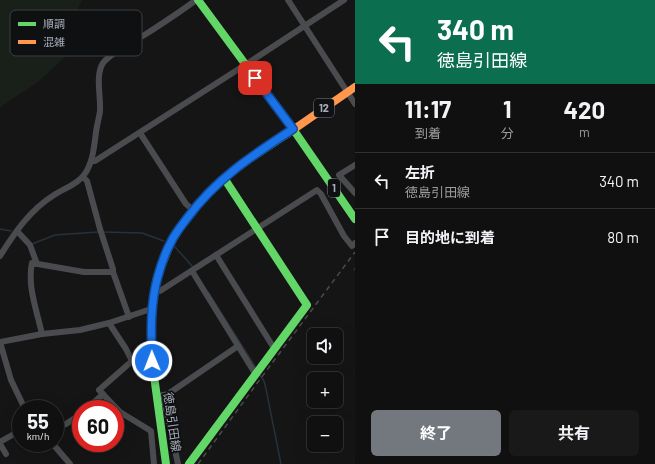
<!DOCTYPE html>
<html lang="ja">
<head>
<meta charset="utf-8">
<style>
  :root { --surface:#101010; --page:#191919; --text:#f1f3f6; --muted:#9c9d9f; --line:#303030; --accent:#73787f }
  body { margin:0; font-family:Barlow,"Noto Sans JP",sans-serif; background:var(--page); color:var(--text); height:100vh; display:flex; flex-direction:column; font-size:15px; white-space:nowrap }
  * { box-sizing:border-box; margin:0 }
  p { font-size:13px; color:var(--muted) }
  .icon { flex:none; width:22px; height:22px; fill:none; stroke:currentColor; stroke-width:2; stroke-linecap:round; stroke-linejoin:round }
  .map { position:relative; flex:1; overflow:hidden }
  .sheet { display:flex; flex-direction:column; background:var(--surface); width:300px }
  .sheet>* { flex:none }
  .banner { background:#0b6e4f; color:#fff; overflow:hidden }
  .fabs { position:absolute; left:307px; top:328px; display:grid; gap:8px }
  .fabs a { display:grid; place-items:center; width:36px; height:36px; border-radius:6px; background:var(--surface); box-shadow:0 4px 16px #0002,0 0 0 1px var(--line); font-size:20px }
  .speed { position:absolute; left:12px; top:400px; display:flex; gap:8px; font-size:20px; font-weight:700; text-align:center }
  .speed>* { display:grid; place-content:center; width:52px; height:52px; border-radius:50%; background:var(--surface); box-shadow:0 4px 16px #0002,0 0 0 1px var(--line); line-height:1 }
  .speed small { font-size:10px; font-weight:400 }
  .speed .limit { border:6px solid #d22; background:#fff; color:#111 }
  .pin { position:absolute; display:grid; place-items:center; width:34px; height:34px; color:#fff; margin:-17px; border-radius:8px; box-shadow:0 2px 6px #0006 }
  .me { position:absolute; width:44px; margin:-22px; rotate:359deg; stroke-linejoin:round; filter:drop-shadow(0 0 3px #0008) }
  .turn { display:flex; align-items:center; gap:14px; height:84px; padding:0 16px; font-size:18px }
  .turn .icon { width:52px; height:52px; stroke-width:2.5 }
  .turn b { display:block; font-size:28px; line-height:34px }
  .eta { display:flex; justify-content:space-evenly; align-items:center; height:68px; text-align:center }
  .eta b { font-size:24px; font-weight:700; line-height:28px }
  .primary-button { display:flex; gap:8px; margin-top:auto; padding:8px 16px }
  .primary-button a { flex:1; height:46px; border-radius:6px; background:var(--accent); color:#fff; font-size:16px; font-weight:700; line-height:46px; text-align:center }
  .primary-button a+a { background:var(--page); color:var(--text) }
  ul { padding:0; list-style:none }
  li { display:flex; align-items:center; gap:12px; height:56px; padding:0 16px; border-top:1px solid var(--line) }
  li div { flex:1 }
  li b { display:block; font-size:15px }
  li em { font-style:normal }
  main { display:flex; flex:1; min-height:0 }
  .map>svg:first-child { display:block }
  .green { fill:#192019 }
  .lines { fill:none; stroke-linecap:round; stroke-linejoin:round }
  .stream { stroke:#273238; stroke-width:1.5 }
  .street { stroke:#494b4e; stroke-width:6 }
  .fast { stroke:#63d668; stroke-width:8 }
  .slow { stroke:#ff974d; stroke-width:8 }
  .rail { stroke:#494b4e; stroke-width:1.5; stroke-dasharray:5 4; stroke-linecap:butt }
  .route-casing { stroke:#114b97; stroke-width:10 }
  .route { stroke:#1a73e8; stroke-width:7 }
  .labels { text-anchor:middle; stroke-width:3.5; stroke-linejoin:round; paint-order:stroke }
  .shield { fill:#0f1011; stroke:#787e86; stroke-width:1 }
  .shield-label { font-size:11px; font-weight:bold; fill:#a5adb8 }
  .street-label { font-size:12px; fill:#a5adb8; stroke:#0f1011 }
  .key { fill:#0f1011; stroke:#3c3f43; stroke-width:1 }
  .key-label { font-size:11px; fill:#a5adb8 }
</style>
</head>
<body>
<main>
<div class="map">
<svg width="355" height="464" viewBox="0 0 355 464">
  <rect width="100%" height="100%" fill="#151515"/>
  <polygon class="green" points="0,0 82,0 69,29 66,56 38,82 0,107"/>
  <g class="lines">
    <g class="stream">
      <polyline points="0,229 11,231"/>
      <polyline points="104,232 142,233 164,241"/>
      <polyline points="32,244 55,235 98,232"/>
      <polyline points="175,247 193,267"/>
      <polyline points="354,270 355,268"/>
      <polyline points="208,292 256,368"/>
      <polyline points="260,375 264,381 266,389 281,464"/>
    </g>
    <g class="street">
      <polyline points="288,0 355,104"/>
      <polyline points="140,133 186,204 193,210"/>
      <polyline points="92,161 95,161 245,65 344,0"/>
      <polyline points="355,165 339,175 355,193"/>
      <polyline points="83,177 87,181 100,229 113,269 113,272 129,317"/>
      <polyline points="17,231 30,245 37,264"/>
      <polyline points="216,255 272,345"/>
      <path d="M0 256C15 232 30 210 54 195 64 188 77 185 84 175 93 163 94 147 96 132 97 125 99 118 100 111 101 97 95 75 103 63 111 53 134 41 146 34 163 23 180 12 196 0"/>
      <polyline points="192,271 256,375"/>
      <polyline points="155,291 160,291 317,190 321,194 344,236 352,246 355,243"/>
      <polyline points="109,323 126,349 132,361 99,390 120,412 151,431 154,464"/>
      <path d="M42 334C37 311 27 286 32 263L84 272H113"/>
      <polyline points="0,342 42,334 80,330 109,323 148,310 152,310"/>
      <polyline points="0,342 11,380 25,409"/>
      <polyline points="163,395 178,464"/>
      <polyline points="156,397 168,394 238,346"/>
      <polyline points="87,409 103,394"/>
      <polyline points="55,427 66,424 81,414"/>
      <polyline points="0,442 21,430"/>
      <polyline points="52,443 70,464"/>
      <polyline points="0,444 6,454"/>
    </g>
    <g class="fast">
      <polyline points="198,0 293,129 355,219"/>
      <polyline points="166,464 152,361 151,338 152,310 157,277 171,242 183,223 193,210 211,190 224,178 248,160 287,134"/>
      <polyline points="189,464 307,305 224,178"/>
    </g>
    <polyline class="slow" points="287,134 355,87"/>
    <polyline class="rail" points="198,464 261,378 355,252"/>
  </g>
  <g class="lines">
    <g class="route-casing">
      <path id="route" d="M152 361C151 333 150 304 158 276 161 265 165 253 171 242 175 233 182 225 188 217 217 178 253 155 293 129L255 78"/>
    </g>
    <use href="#route" class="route"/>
  </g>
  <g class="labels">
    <g class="shield">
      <rect x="314" y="99" width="20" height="18" rx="3"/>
      <rect x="328" y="179" width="12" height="18" rx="3"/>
    </g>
    <g class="shield-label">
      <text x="324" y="112">12</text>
      <text x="334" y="192">1</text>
    </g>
    <g class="street-label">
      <text transform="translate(172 422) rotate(82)" y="4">徳島引田線</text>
    </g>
  </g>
  <rect x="10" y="10" width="132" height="46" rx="6" class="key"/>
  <rect x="18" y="22" width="18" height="4" fill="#63d668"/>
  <rect x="18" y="40" width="18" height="4" fill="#ff974d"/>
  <g class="key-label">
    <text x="43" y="28">順調</text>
    <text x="43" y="46">混雑</text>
  </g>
</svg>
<div class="fabs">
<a><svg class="icon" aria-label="sound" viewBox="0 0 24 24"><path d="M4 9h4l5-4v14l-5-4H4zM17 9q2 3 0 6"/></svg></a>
<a>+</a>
<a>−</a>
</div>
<div class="speed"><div>55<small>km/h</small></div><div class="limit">60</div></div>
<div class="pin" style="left:255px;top:78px;background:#d93025"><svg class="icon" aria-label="arrive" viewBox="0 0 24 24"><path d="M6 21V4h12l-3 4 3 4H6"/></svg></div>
<svg class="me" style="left:152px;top:361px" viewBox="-20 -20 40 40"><circle r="17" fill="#1a73e8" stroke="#fff" stroke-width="3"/><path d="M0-11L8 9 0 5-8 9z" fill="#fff"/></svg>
</div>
<section class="sheet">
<div class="banner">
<div class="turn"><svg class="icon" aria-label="left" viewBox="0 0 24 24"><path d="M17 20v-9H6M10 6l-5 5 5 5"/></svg><div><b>340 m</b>徳島引田線</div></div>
</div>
<div class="eta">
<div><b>11:17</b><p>到着</p></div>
<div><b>1</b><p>分</p></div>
<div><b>420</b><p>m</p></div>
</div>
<ul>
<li><svg class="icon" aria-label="left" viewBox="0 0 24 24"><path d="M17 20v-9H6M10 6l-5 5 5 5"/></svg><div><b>左折</b><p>徳島引田線</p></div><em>340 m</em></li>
<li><svg class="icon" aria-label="arrive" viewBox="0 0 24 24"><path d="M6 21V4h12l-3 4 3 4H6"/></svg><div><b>目的地に到着</b></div><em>80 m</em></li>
</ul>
<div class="primary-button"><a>終了</a><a>共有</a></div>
</section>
</main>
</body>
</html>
